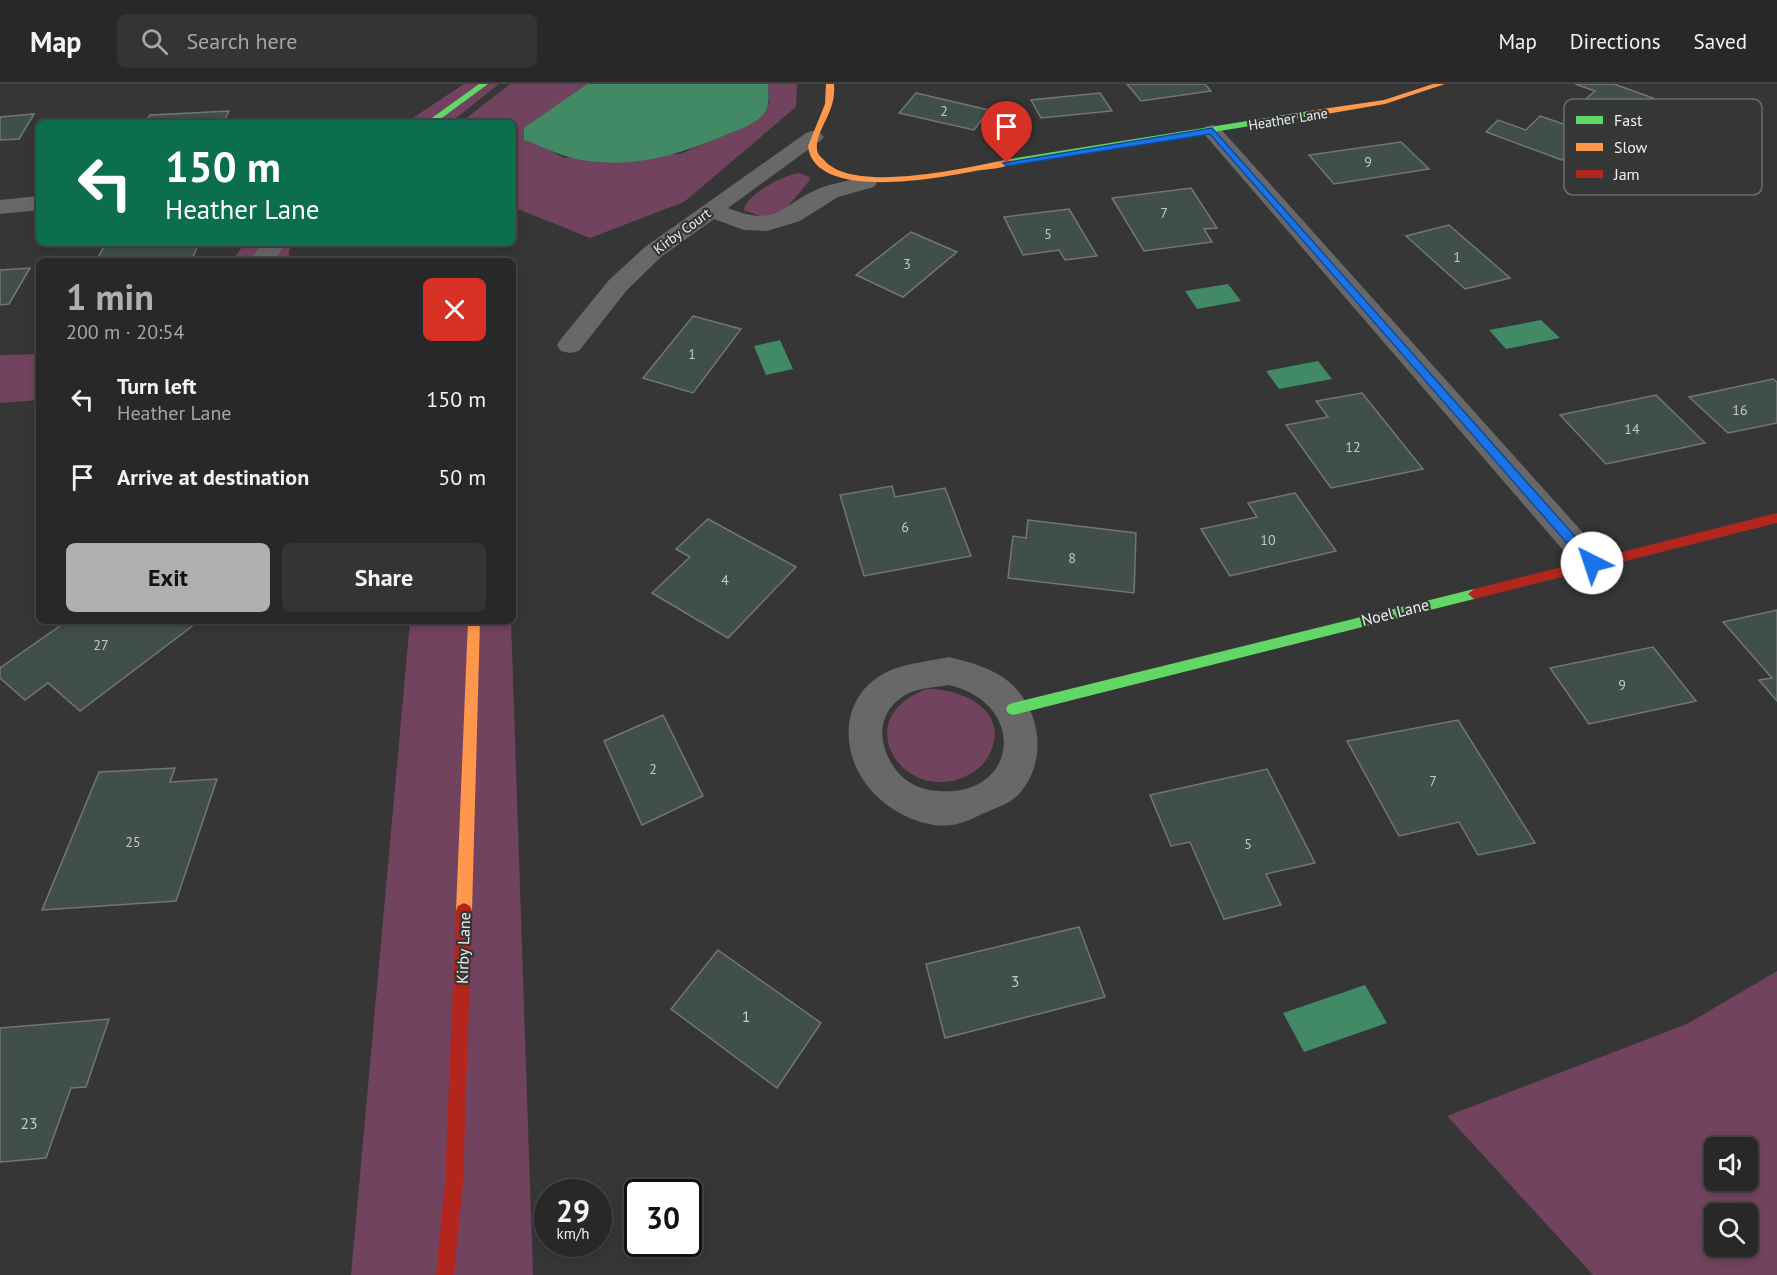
<!DOCTYPE html>
<html lang="en">
<head>
<meta charset="utf-8">
<style>
  :root { --surface:#282828; --page:#343434; --text:#f1f3f6; --muted:#a5a6a8; --line:#444445; --accent:#adb0ae }
  body { margin:0; font-family:"PT Sans",sans-serif; background:var(--page); color:var(--text); height:100vh; display:flex; flex-direction:column; font-size:22px; white-space:nowrap }
  * { box-sizing:border-box; margin:0 }
  p { font-size:20px; color:var(--muted) }
  .icon { flex:none; width:33px; height:33px; fill:none; stroke:currentColor; stroke-width:2; stroke-linecap:round; stroke-linejoin:round }
  .map { position:relative; flex:1; overflow:hidden }
  .sheet { position:absolute; left:36px; top:174px; width:480px; height:366px; display:flex; flex-direction:column; background:var(--surface); border-radius:9px; box-shadow:0 3px 9px #0003,0 0 0 2px var(--line) }
  .sheet>* { flex:none }
  .hud { position:absolute; left:36px; top:36px; width:480px; height:126px; border-radius:9px; box-shadow:0 3px 9px #0003,0 0 0 2px var(--line); background:#0b6e4f; color:#fff; overflow:hidden }
  .controls { position:absolute; left:1704px; top:1053px; display:grid; gap:12px }
  .controls a { display:grid; place-items:center; width:54px; height:54px; border-radius:9px; background:var(--surface); box-shadow:0 3px 9px #0003,0 0 0 2px var(--line); font-size:30px }
  .speed { position:absolute; left:534px; top:1095px; display:flex; gap:12px; font-size:30px; font-weight:700; text-align:center }
  .speed>* { display:grid; place-content:center; width:78px; height:78px; border-radius:50%; background:var(--surface); box-shadow:0 3px 9px #0003,0 0 0 2px var(--line); line-height:1 }
  .speed small { font-size:15px; font-weight:400 }
  .speed .limit { border:3px solid #111; border-radius:9px; background:#fff; color:#111 }
  .pin { position:absolute; display:grid; place-items:center; width:51px; height:51px; color:#fff; margin:-62px -26px; border-radius:50% 50% 50% 0; rotate:-45deg; box-shadow:0 0 6px #0007 }
  .pin .icon { rotate:45deg }
  .me { position:absolute; width:66px; margin:-33px; rotate:319deg; stroke-linejoin:round; filter:drop-shadow(0 0 4px #0008) }
  .turn { display:flex; align-items:center; gap:21px; height:126px; padding:0 30px; font-size:27px }
  .turn .icon { width:78px; height:78px; stroke-width:2.5 }
  .turn b { display:block; font-size:42px; line-height:51px }
  .round { display:grid; place-items:center; flex:none; width:63px; height:63px; border-radius:9px; background:var(--page) }
  .head { display:flex; align-items:center; justify-content:space-between; height:102px; padding:0 30px }
  h1 { font-size:36px; font-weight:600; line-height:45px; color:var(--accent) }
  .primary-button { display:flex; gap:12px; margin-top:auto; padding:12px 30px }
  .primary-button a { flex:1; height:69px; border-radius:9px; background:var(--accent); color:#111; font-size:24px; font-weight:600; line-height:69px; text-align:center }
  .primary-button a+a { background:var(--page); color:var(--text) }
  ul { padding:0; list-style:none }
  li { display:flex; align-items:center; gap:18px; height:78px; padding:0 30px }
  li div { flex:1 }
  li b { display:block; font-size:22px }
  li em { font-style:normal }
  header { display:flex; align-items:center; gap:36px; box-sizing:border-box; height:84px; padding:0 30px; background:var(--surface); border-bottom:2px solid var(--line) }
  header strong { font-size:28px }
  nav { display:flex; gap:33px; margin-inline-start:auto; font-size:21px }
  .search { width:420px; height:54px; background:var(--page); display:flex; align-items:center; gap:15px; box-sizing:border-box; padding:0 21px; border-radius:9px; color:var(--muted); font-size:22px }
  .map>svg:first-child { display:block }
  .green { fill:#72435e; fill-rule:evenodd }
  .water { fill:#418a65 }
  .building { fill:#405049; stroke:#747574; stroke-width:1.5 }
  .lines { fill:none; stroke-linecap:round; stroke-linejoin:round }
  .street { fill:#696868; fill-rule:evenodd }
  .fast { fill:#63d668; fill-rule:evenodd }
  .slow { fill:#ff974d; fill-rule:evenodd }
  .jam { fill:#b3261e; fill-rule:evenodd }
  .route { fill:#1a73e8; stroke:#114b97; stroke-width:1.5 }
  .labels { text-anchor:middle; stroke-width:4.5; stroke-linejoin:round; paint-order:stroke }
  .number-label { font-size:14px; fill:#c2c9c6 }
  .far-street-label { font-size:14px; fill:#eef1ef; stroke:#343735 }
  .street-label { font-size:16px; fill:#eef1ef; stroke:#343735 }
  .near-number-label { font-size:16px; fill:#c2c9c6 }
  .key { fill:#343735; stroke:#6c6f6d; stroke-width:1.5 }
  .key-label { font-size:16px; fill:#eef1ef }
</style>
</head>
<body>
<header>
<strong>Map</strong>
<div class="search"><svg class="icon" aria-label="search" viewBox="0 0 24 24"><circle cx="10" cy="10" r="6"/><path d="M15 15l6 6"/></svg>Search here</div>
<nav><a>Map</a><a>Directions</a><a>Saved</a></nav>
</header>
<div class="map">
<svg width="1777" height="1191" viewBox="0 0 1777 1191">
  <rect width="100%" height="100%" fill="#353635"/>
  <g class="green">
    <polygon points="464,0 499,0 450,39 405,39"/>
    <polygon points="510,0 587,0 525,44 524,56 544,63 564,74 680,70 748,41 764,30 769,19 768,0 797,0 796,23 684,118 590,154 513,123 513,39 460,39"/>
    <path d="M798 89 810 93 809 97 785 126 762 133 744 126C745 111 784 91 798 89Z"/>
    <polygon points="245,159 298,159 289,166 289,177 232,177"/>
    <polygon points="39,270 39,316 0,319 0,271"/>
    <polygon points="410,537 511,537 533,1191 351,1191"/>
    <path d="M927 605C964 604 1013 629 988 673 984 681 976 687 968 691 905 724 845 634 927 605Z"/>
    <path d="M1777 887V1191H1593L1447 1032 1687 940ZM1714 1064H1748V1096H1714ZM1714 1130H1748V1162H1714Z"/>
  </g>
  <g class="water">
    <path d="M587 0H768C768 10 771 22 763 31 754 41 735 47 723 52 677 71 640 83 589 77 564 75 548 64 524 56V44Z"/>
    <polygon points="1228,200 1241,217 1197,225 1185,207"/>
    <polygon points="1541,236 1560,254 1506,265 1489,246"/>
    <polygon points="780,256 793,285 766,291 754,262"/>
    <polygon points="1318,277 1332,295 1279,305 1266,287"/>
    <polygon points="1365,901 1387,939 1304,968 1283,929"/>
  </g>
  <g class="building">
    <polygon points="1127,0 1205,0 1211,7 1141,17"/>
    <polygon points="1575,0 1614,0 1653,14 1627,38 1579,21 1595,7"/>
    <polygon points="916,9 989,26 974,46 899,29"/>
    <polygon points="1100,9 1112,27 1041,34 1031,16"/>
    <polygon points="229,27 223,39 145,39 150,31"/>
    <polygon points="34,30 19,55 0,56 0,33"/>
    <polygon points="1540,32 1587,48 1562,76 1486,48 1498,36 1526,46"/>
    <polygon points="1401,58 1429,85 1334,100 1309,71"/>
    <polygon points="1191,104 1217,144 1204,145 1212,158 1144,167 1112,114"/>
    <polygon points="1069,125 1097,172 1065,176 1059,166 1023,171 1004,133"/>
    <polygon points="1449,141 1510,194 1465,205 1406,152"/>
    <polygon points="911,148 957,168 903,213 856,191"/>
    <polygon points="106,159 199,159 191,177 96,177"/>
    <polygon points="30,184 9,220 0,221 0,186"/>
    <polygon points="693,232 741,245 693,309 643,294"/>
    <polygon points="1773,295 1777,298 1777,339 1728,349 1689,313"/>
    <polygon points="1362,309 1423,385 1331,404 1286,341 1328,333 1316,317"/>
    <polygon points="1656,311 1705,359 1606,380 1560,331"/>
    <polygon points="892,402 895,413 945,404 971,472 864,492 840,411"/>
    <polygon points="1295,409 1336,467 1230,492 1201,445 1257,433 1248,419"/>
    <polygon points="708,435 796,483 728,554 652,509 690,473 676,465"/>
    <polygon points="1028,436 1136,449 1134,509 1008,494 1013,452 1026,454"/>
    <polygon points="1777,526 1777,617 1759,596 1772,594 1723,538"/>
    <polygon points="67,537 199,537 80,627 48,599 25,616 0,594 0,584"/>
    <polygon points="1653,563 1696,617 1589,640 1550,584"/>
    <polygon points="663,631 703,712 642,741 604,657"/>
    <polygon points="1458,636 1535,759 1478,771 1459,738 1399,752 1347,657"/>
    <polygon points="175,684 170,698 217,695 176,817 42,826 99,688"/>
    <polygon points="1267,685 1315,779 1266,790 1281,821 1224,835 1190,758 1171,762 1150,711"/>
    <polygon points="1079,843 1105,913 945,954 926,880"/>
    <polygon points="718,866 821,939 777,1004 671,925"/>
    <polygon points="109,935 86,1003 71,1004 46,1074 0,1078 0,944"/>
  </g>
  <g class="lines">
    <g class="street">
      <polygon points="1212,41 1219,43 1603,471 1607,479 1603,487 1592,491 1581,487 1205,51 1202,47 1205,43"/>
      <path d="M813 47 820 49 824 53 820 57 728 124C780 145 781 119 823 103 831 100 839 99 846 97 856 94 864 91 874 93L877 98 874 103 838 113 800 137 767 147 744 146 714 135 661 173 627 206 579 267 570 269 561 267 557 261 561 255 609 196 645 163 806 49Z"/>
      <polygon points="39,112 39,126 0,130 0,116"/>
      <polygon points="262,159 286,159 274,177 250,177"/>
      <path d="M949 573C969 578 992 584 1008 597 1041 624 1049 678 1018 711 1009 720 998 723 987 728 977 732 967 738 957 740 925 748 884 725 866 700 838 662 842 607 891 586 909 579 930 577 949 573ZM949 601C1029 620 1018 713 939 707 922 706 907 700 896 686 876 659 876 626 909 609 920 604 937 603 949 601Z"/>
    </g>
    <g class="fast">
      <polygon points="479,0 488,0 435,39 425,39"/>
      <polygon points="1309,27 1313,30 1312,32 1010,81 1006,78 1010,75"/>
      <polygon points="1474,505 1480,510 1474,515 1013,631 1008,629 1006,625 1008,621 1013,619"/>
    </g>
    <g class="slow">
      <path d="M826 0H834C837 28 815 46 817 65 817 70 821 73 824 76 853 111 969 83 1010 75L1014 78C1005 85 987 85 975 87 940 94 814 118 808 62L825 20Z"/>
      <polygon points="1433,0 1445,0 1385,20 1309,33 1305,30 1309,27 1384,16"/>
      <polygon points="468,537 480,537 472,827 470,832 464,835 458,832 456,827"/>
    </g>
    <g class="jam">
      <polygon points="1777,429 1777,439 1474,515 1468,510 1474,505"/>
      <polygon points="464,819 470,822 472,827 463,1099 454,1191 436,1191 445,1099 456,827 458,822"/>
    </g>
  </g>
  <polygon class="route" points="1212,44 1596,476 1596,482 1587,482 1210,50 1007,82 1003,79"/>
  <g class="labels">
    <g class="number-label">
      <text x="944" y="32">2</text>
      <text x="1368" y="83">9</text>
      <text x="1164" y="134">7</text>
      <text x="1048" y="155">5</text>
      <text x="1457" y="178">1</text>
      <text x="907" y="185">3</text>
      <text x="692" y="275">1</text>
      <text x="1740" y="331">16</text>
      <text x="1632" y="350">14</text>
      <text x="1353" y="368">12</text>
      <text x="905" y="448">6</text>
      <text x="1268" y="461">10</text>
      <text x="1072" y="479">8</text>
      <text x="725" y="501">4</text>
      <text x="101" y="566">27</text>
      <text x="1622" y="606">9</text>
      <text x="653" y="690">2</text>
      <text x="1433" y="702">7</text>
      <text x="133" y="763">25</text>
      <text x="1248" y="765">5</text>
    </g>
    <g class="far-street-label">
      <text transform="translate(1288 35) rotate(-9)" y="5">Heather Lane</text>
      <text transform="translate(682 147) rotate(-36)" y="5">Kirby Court</text>
    </g>
    <g class="street-label">
      <text transform="translate(1395 528) rotate(-14)" y="6">Noel Lane</text>
      <text transform="translate(463 864) rotate(-88)" y="6">Kirby Lane</text>
    </g>
    <g class="near-number-label">
      <text x="1015" y="903">3</text>
      <text x="746" y="938">1</text>
      <text x="29" y="1045">23</text>
    </g>
  </g>
  <rect x="1564" y="15" width="198" height="96" rx="9" class="key"/>
  <rect x="1576" y="32" width="27" height="8" fill="#63d668"/>
  <rect x="1576" y="59" width="27" height="8" fill="#ff974d"/>
  <rect x="1576" y="86" width="27" height="8" fill="#b3261e"/>
  <g class="key-label">
    <text x="1614" y="42">Fast</text>
    <text x="1614" y="69">Slow</text>
    <text x="1614" y="96">Jam</text>
  </g>
</svg>
<div class="controls">
<a><svg class="icon" aria-label="sound" viewBox="0 0 24 24"><path d="M4 9h4l5-4v14l-5-4H4zM17 9q2 3 0 6"/></svg></a>
<a><svg class="icon" aria-label="search" viewBox="0 0 24 24"><circle cx="10" cy="10" r="6"/><path d="M15 15l6 6"/></svg></a>
</div>
<div class="speed"><div>29<small>km/h</small></div><div class="limit">30</div></div>
<div class="pin" style="left:1007px;top:79px;background:#d93025"><svg class="icon" aria-label="arrive" viewBox="0 0 24 24"><path d="M6 21V4h12l-3 4 3 4H6"/></svg></div>
<svg class="me" style="left:1592px;top:479px" viewBox="-20 -20 40 40"><circle r="19" fill="#fff"/><path d="M0-13L10 11 0 6-10 11z" fill="#1a73e8"/></svg>
<div class="hud">
<div class="turn"><svg class="icon" aria-label="left" viewBox="0 0 24 24"><path d="M17 20v-9H6M10 6l-5 5 5 5"/></svg><div><b>150 m</b>Heather Lane</div></div>
</div>
<section class="sheet">
<div class="head"><div><h1>1 min</h1><p>200 m · 20:54</p></div><a class="round" style="background:#d93025;color:#fff"><svg class="icon" aria-label="close" viewBox="0 0 24 24"><path d="M6 6l12 12M18 6L6 18"/></svg></a></div>
<ul>
<li><svg class="icon" aria-label="left" viewBox="0 0 24 24"><path d="M17 20v-9H6M10 6l-5 5 5 5"/></svg><div><b>Turn left</b><p>Heather Lane</p></div><em>150 m</em></li>
<li><svg class="icon" aria-label="arrive" viewBox="0 0 24 24"><path d="M6 21V4h12l-3 4 3 4H6"/></svg><div><b>Arrive at destination</b></div><em>50 m</em></li>
</ul>
<div class="primary-button"><a>Exit</a><a>Share</a></div>
</section>
</div>
</body>
</html>
